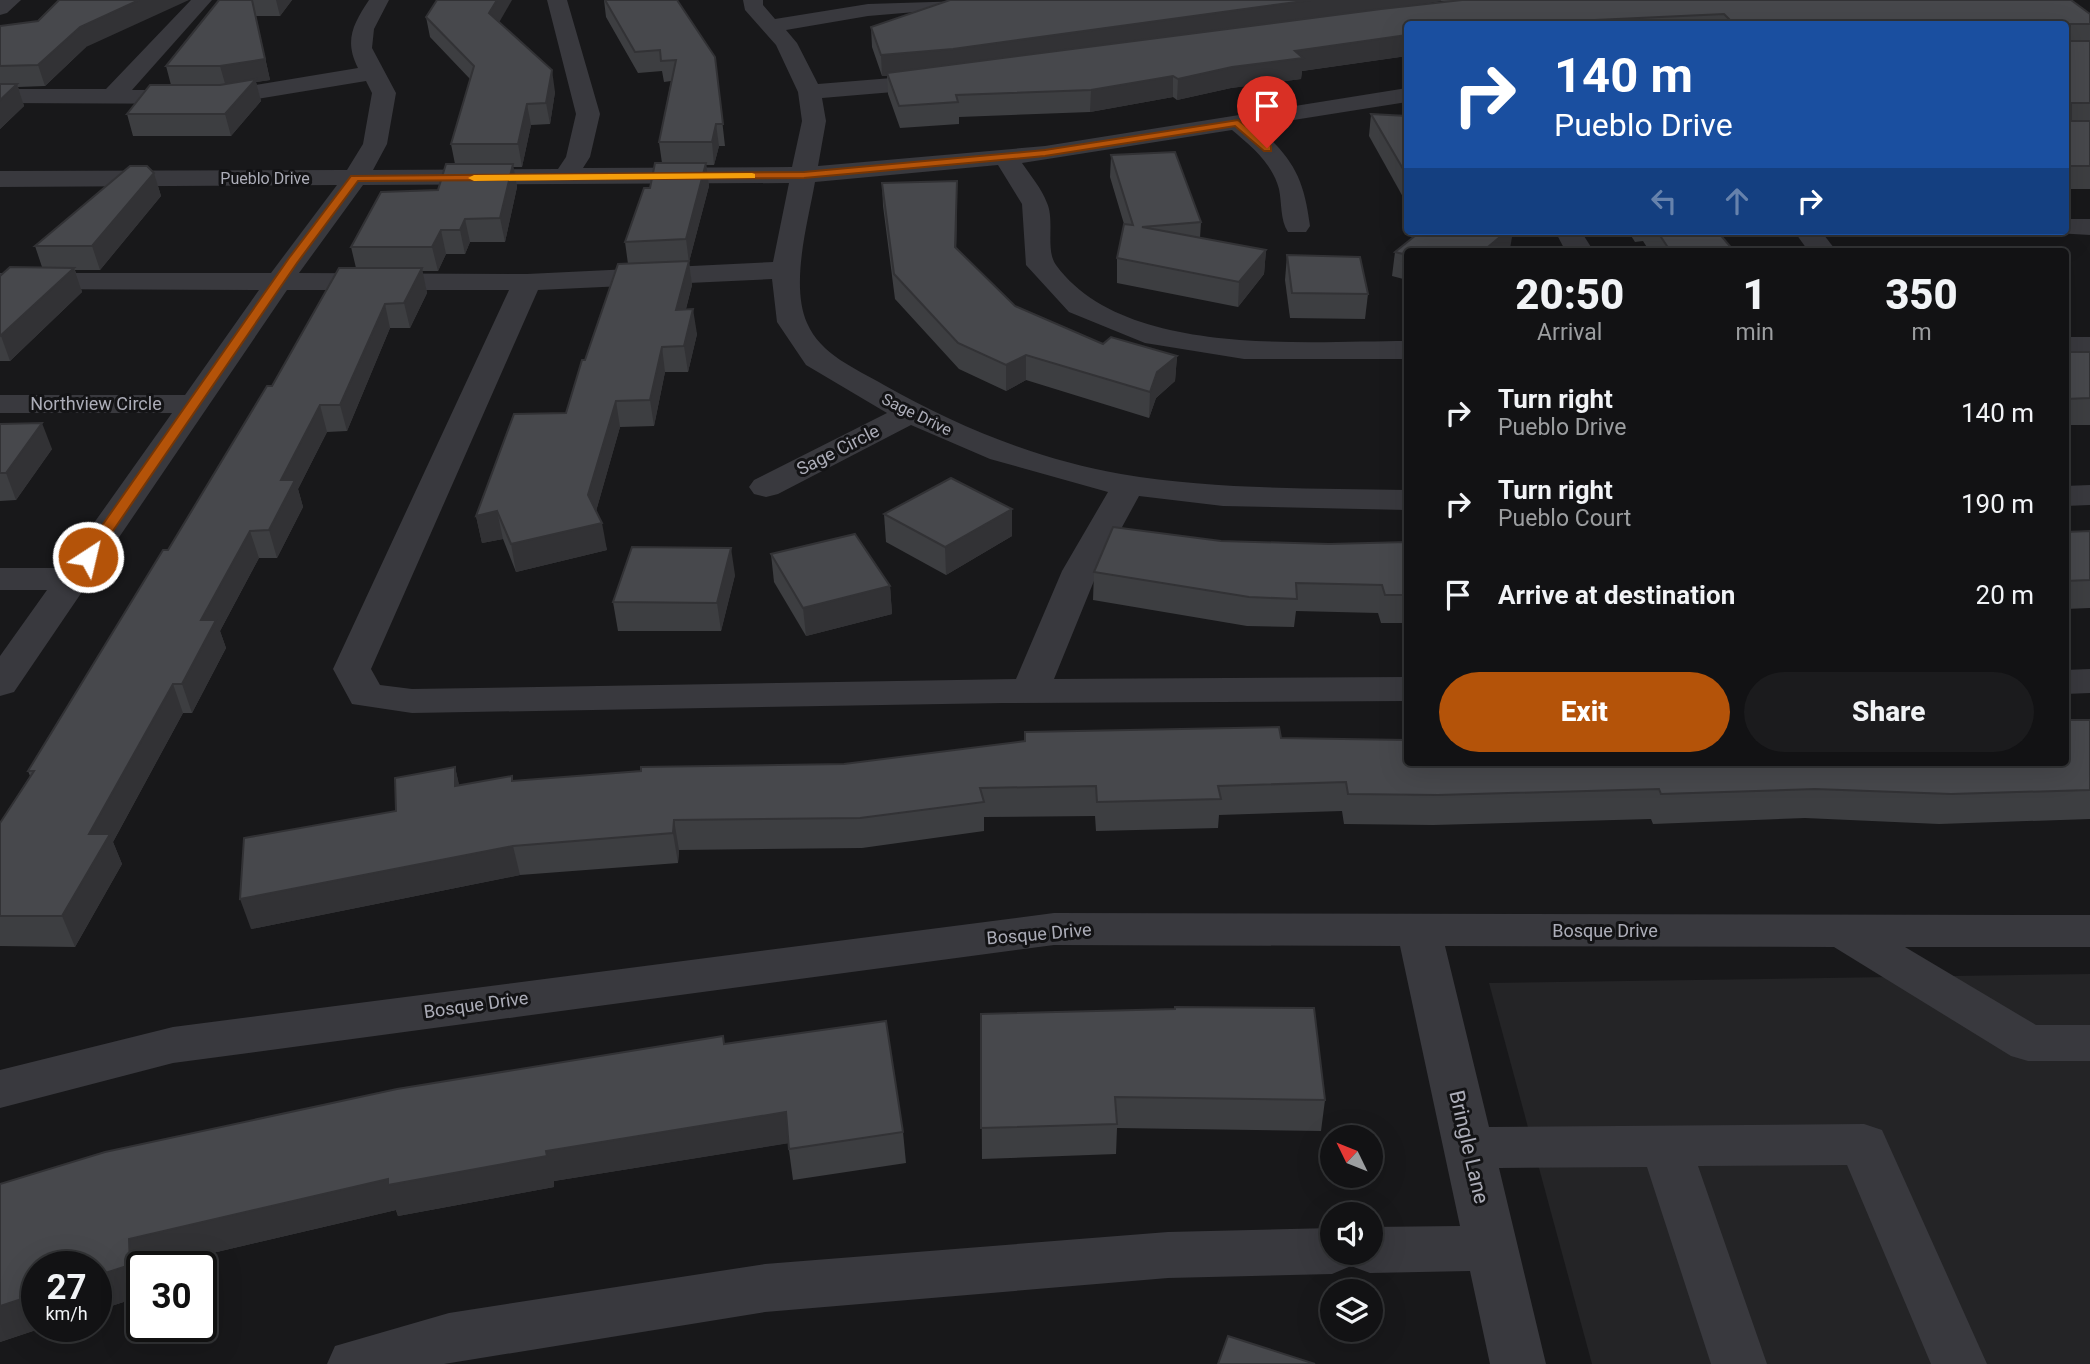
<!DOCTYPE html>
<html lang="en">
<head>
<meta charset="utf-8">
<style>
  :root { --surface:#121214; --page:#1b1b1d; --text:#f1f3f6; --muted:#9c9ea0; --line:#313234; --accent:#b45309 }
  body { margin:0; font-family:Roboto,sans-serif; background:var(--page); color:var(--text); height:100vh; display:flex; flex-direction:column; font-size:26px; white-space:nowrap }
  * { box-sizing:border-box; margin:0 }
  p { font-size:23px; color:var(--muted) }
  .icon { flex:none; width:38px; height:38px; fill:none; stroke:currentColor; stroke-width:2; stroke-linecap:round; stroke-linejoin:round }
  .map { position:relative; flex:1; overflow:hidden }
  .panel { position:absolute; left:1404px; top:248px; width:665px; height:518px; display:flex; flex-direction:column; background:var(--surface); border-radius:7px; box-shadow:0 7px 28px #0002,0 0 0 2px var(--line) }
  .panel>* { flex:none }
  .banner { position:absolute; left:1404px; top:21px; width:665px; height:214px; border-radius:7px; box-shadow:0 7px 28px #0002,0 0 0 2px var(--line); background:#1a4fa0; color:#fff; overflow:hidden }
  .needle { width:46px; rotate:313deg }
  .controls { position:absolute; left:1320px; top:1125px; display:grid; gap:14px }
  .controls a { display:grid; place-items:center; width:63px; height:63px; border-radius:50%; background:var(--surface); box-shadow:0 7px 28px #0002,0 0 0 2px var(--line); font-size:35px }
  .speed { position:absolute; left:21px; top:1251px; display:flex; gap:14px; font-size:35px; font-weight:700; text-align:center }
  .speed>* { display:grid; place-content:center; width:91px; height:91px; border-radius:50%; background:var(--surface); box-shadow:0 7px 28px #0002,0 0 0 2px var(--line); line-height:1 }
  .speed small { font-size:18px; font-weight:400 }
  .speed .limit { border:4px solid #111; border-radius:10px; background:#fff; color:#111 }
  .pin { position:absolute; display:grid; place-items:center; width:60px; height:60px; color:#fff; margin:-72px -30px; border-radius:50% 50% 50% 0; rotate:-45deg; box-shadow:0 0 7px #0007 }
  .pin .icon { rotate:45deg }
  .me { position:absolute; width:77px; margin:-38px; rotate:35deg; stroke-linejoin:round; filter:drop-shadow(0 0 5px #0008) }
  .turn { display:flex; align-items:center; gap:24px; height:147px; padding:0 35px; font-size:32px }
  .turn .icon { width:91px; height:91px; stroke-width:2.5 }
  .turn b { display:block; font-size:49px; line-height:60px }
  .lanes { display:flex; align-items:center; height:66px; padding:0 35px; background:#0003; justify-content:center; gap:35px; direction:ltr }
  .lanes .off { opacity:.35 }
  .eta { display:flex; justify-content:space-evenly; align-items:center; height:119px; text-align:center }
  .eta b { font-size:42px; font-weight:800; line-height:49px }
  .action { display:flex; gap:14px; margin-top:auto; padding:14px 35px }
  .action a { flex:1; height:80px; border-radius:42px; background:var(--accent); color:#fff; font-size:28px; font-weight:800; line-height:80px; text-align:center }
  .action a+a { background:var(--page); color:var(--text) }
  ul { padding:0; list-style:none }
  li { display:flex; align-items:center; gap:21px; height:91px; padding:0 35px }
  li div { flex:1 }
  li b { display:block; font-size:26px }
  li em { font-style:normal }
  .map>svg:first-child { display:block }
  .built { fill:#242426 }
  .lines { fill:none; stroke-linecap:round; stroke-linejoin:round }
  .minor { fill:#39393e; fill-rule:evenodd }
  .wall { fill:#3d3e41; fill-rule:evenodd }
  .shaded-wall { fill:#323235 }
  .building { fill:#47484c; stroke:#323235; stroke-width:2 }
  .route { fill:#b45309; stroke:#753606; stroke-width:2 }
  .slow { fill:#f59e0b }
  .labels { text-anchor:middle; stroke-width:6; stroke-linejoin:round; paint-order:stroke }
  .far-street-label { font-size:16px; fill:#acadb8; stroke:#131315 }
  .street-label { font-size:18px; fill:#acadb8; stroke:#131315 }
  .near-street-label { font-size:21px; fill:#acadb8; stroke:#131315 }
</style>
</head>
<body>
<div class="map">
<svg width="2090" height="1364" viewBox="0 0 2090 1364">
  <rect width="100%" height="100%" fill="#18181a"/>
  <polygon class="built" points="2090,974 2090,1364 1592,1364 1489,983"/>
  <g class="lines">
    <g class="minor">
      <polygon points="0,0 21,0 7,13 0,15"/>
      <path d="M191 0H212L132 90H226L358 68C344 41 353 24 369 0H389L374 29 372 48 396 93 387 144 373 170 558 169 566 157 576 114 547 0H567L600 114 590 157 583 168 792 167 802 121 798 92 776 45 745 10 743 0H763V5L775 19 868 4 997 0 987 6 868 16 786 30 797 43 818 84 941 74 952 81 941 88 822 98 826 121 818 166 1045 146 1407 88V102L1256 126C1293 158 1304 178 1310 226L1306 232H1288C1280 220 1282 203 1279 189 1272 163 1252 147 1232 130L1022 163C1030 175 1042 189 1047 203 1055 221 1045 250 1056 265 1124 358 1304 341 1407 341V359H1244L1145 343 1069 312 1026 265 1022 204 998 165 815 182C808 222 790 284 807 323 821 355 855 368 884 385 956 426 1039 460 1121 474 1215 490 1312 488 1407 490V510L1223 506 1139 496 1098 571 1054 679 1407 677V701L1003 703 412 713 352 704 333 669 509 290H287L14 692 0 696V656L47 590H0V568H62L172 413H0V395H185L259 290 0 289V273H271L337 185 0 187V171L347 170 363 144 372 93 366 81 226 104 0 103V89H106ZM789 183 773 262 527 274 299 273 363 185ZM772 279 777 322 806 365 887 413 754 480 749 487 754 494 766 497 778 494 911 425 990 459 1108 492 1062 571 1016 679 412 689 380 685 371 669 538 290Z"/>
      <polygon points="2065,219 2090,219 2090,235 2056,233 2065,231"/>
      <polygon points="1555,231 1581,231 1594,252 1566,252"/>
      <polygon points="1794,231 1821,231 1837,252 1809,252"/>
      <rect x="2065" y="337" width="25" height="18"/>
      <polygon points="2090,485 2090,505 2065,506 2065,486"/>
      <polygon points="2090,669 2090,693 2065,694 2065,670"/>
      <polygon points="1054,913 2090,915 2090,947 1905,947 2036,1025 2090,1025 2090,1061 2028,1061 2011,1056 1834,947 1445,946 1489,1127 1864,1124 1882,1130 1987,1364 1931,1364 1847,1165 1698,1166 1767,1364 1711,1364 1647,1167 1499,1168 1546,1364 1490,1364 1470,1271 1370,1273 1351,1266 1332,1274 1168,1278 765,1312 444,1364 327,1364 335,1346 449,1313 765,1264 1168,1232 1332,1228 1332,1253 1370,1253 1370,1227 1460,1226 1400,946 1054,945 173,1063 0,1108 0,1070 173,1027"/>
    </g>
  </g>
  <g class="wall">
    <polygon points="219,0 292,0 280,16 256,16 270,80 256,82 261,101 231,136 133,136 127,114 171,85 166,66"/>
    <polygon points="604,0 677,0 715,57 725,146 719,146 714,165 706,165 709,186 689,262 692,285 686,309 697,334 688,372 665,372 654,426 620,427 596,511 607,550 516,572 503,539 482,543 476,516 566,413 585,360 628,264 625,242 662,163 659,142 671,81 664,82 662,71 638,73 606,17"/>
    <path d="M950 0H2071L2090 14V189H2065V24H1407V56L1302 71 1301 79 1231 88 1177 100 1173 97 1090 112 959 117V124L900 128 888 94 887 76H882L872 47 871 27ZM1441 1H1452L1415 5Z"/>
    <polygon points="426,17 499,22 555,92 550,124 531,125 522,167 513,167 517,187 505,242 470,242 465,254 446,254 438,271 422,271 427,293 410,328 390,328 347,431 327,432 298,489 303,507 277,558 259,558 220,631 226,648 192,713 183,713 113,842 122,864 75,947 0,946 0,823 30,776 28,771 272,386 356,268 351,247 438,190 455,164 451,144 470,79 430,37"/>
    <polygon points="38,21 86,47 45,86 18,87 24,106 0,129 0,26"/>
    <polygon points="1371,114 1407,116 1407,197 1403,197 1369,136"/>
    <polygon points="1111,155 1201,222 1200,238 1266,250 1264,274 1238,307 1117,283 1117,258 1124,224 1110,177"/>
    <polygon points="154,173 161,196 100,270 75,270 82,292 10,361 0,361 0,276 42,267 35,246"/>
    <polygon points="882,183 957,204 956,248 1015,306 1103,344 1177,356 1175,381 1156,398 1149,418 1026,380 1006,391 959,369 895,299 883,206"/>
    <polygon points="1628,231 1717,231 1735,252 1650,252 1643,241 1635,242"/>
    <polygon points="1510,249 1407,252 1407,280 1392,276 1395,252"/>
    <polygon points="1287,255 1368,294 1365,319 1290,318 1285,280"/>
    <rect x="2065" y="352" width="25" height="73"/>
    <polygon points="0,424 52,449 16,500 0,501"/>
    <polygon points="884,514 1012,536 946,575 886,542"/>
    <polygon points="2090,531 2090,608 2065,609 2065,532"/>
    <polygon points="1221,541 1329,544 1407,542 1407,623 1381,623 1378,613 1296,611 1294,627 1247,626 1093,600 1094,572"/>
    <polygon points="771,554 890,586 892,614 806,636 774,582"/>
    <polygon points="735,575 721,631 618,631 613,602"/>
    <polygon points="2090,720 2090,819 1939,824 1805,818 1653,824 1651,819 1433,825 1344,824 1342,811 1219,815 1218,828 1096,831 1095,816 984,817 984,831 862,848 679,850 678,863 520,875 251,929 396,811 455,767 459,786 513,781 844,764 1281,738 2065,763"/>
    <polygon points="981,1014 1325,1100 1321,1131 1117,1128 1116,1154 982,1159"/>
    <polygon points="724,1044 903,1132 906,1163 793,1180 788,1143 554,1181 554,1187 398,1216 396,1210 153,1267 142,1267 142,1296 96,1311 96,1267 37,1326 48,1326 0,1342 0,1184"/>
  </g>
  <g class="shaded-wall">
    <polygon points="139,0 189,0 86,47 45,86 38,65 80,27"/>
    <polygon points="252,0 270,80 256,82 261,101 231,136 225,114 226,87 220,66"/>
    <polygon points="276,0 292,0 280,16"/>
    <polygon points="497,0 512,0 493,33 489,13"/>
    <polygon points="1311,0 1441,0 1441,1 954,70 887,73 887,76 882,76 881,55"/>
    <polygon points="1407,35 1407,56 1302,71 1301,79 1231,88 1177,100 1178,79 1295,51"/>
    <polygon points="552,70 555,92 550,124 546,103"/>
    <polygon points="1173,76 1173,97 1090,112 1091,90"/>
    <polygon points="17,84 24,106 0,129 0,100"/>
    <polygon points="527,104 531,125 522,167 518,144"/>
    <polygon points="716,124 719,146 714,165 712,142"/>
    <polygon points="706,163 709,186 689,262 692,285 679,335 676,310 689,263 686,239"/>
    <polygon points="513,164 517,187 505,242 500,218"/>
    <polygon points="154,173 161,196 100,270 92,246"/>
    <polygon points="957,181 957,204 956,271 955,247"/>
    <polygon points="465,219 470,242 465,254 460,230"/>
    <polygon points="441,230 446,254 438,271 432,247"/>
    <polygon points="1507,231 1513,231 1510,249 1506,252 1482,252"/>
    <polygon points="1266,250 1264,274 1238,307 1239,282"/>
    <polygon points="74,268 82,292 10,361 1,336"/>
    <polygon points="422,268 427,293 410,328 404,303"/>
    <polygon points="385,304 390,328 347,431 340,405"/>
    <polygon points="693,309 697,334 688,372 684,346"/>
    <polygon points="662,347 665,372 654,426 650,400"/>
    <polygon points="1026,355 1026,380 1006,391 1006,365"/>
    <polygon points="1177,356 1175,381 1156,398 1149,418 1150,392 1157,372"/>
    <polygon points="616,401 620,427 593,522 588,495"/>
    <polygon points="320,405 327,432 298,489 303,507 277,558 269,530 281,480"/>
    <polygon points="42,423 52,449 16,500 6,473"/>
    <polygon points="1012,509 1012,536 946,575 945,547"/>
    <polygon points="497,511 503,539 482,543 476,516"/>
    <polygon points="602,523 607,550 516,572 511,544"/>
    <polygon points="250,531 259,558 220,631 226,648 192,713 182,684 201,620"/>
    <polygon points="731,548 735,575 721,631 717,603"/>
    <polygon points="890,586 892,614 806,636 803,608"/>
    <polygon points="173,684 183,713 113,842 122,864 75,947 62,916 89,834"/>
    <polygon points="455,767 462,797 455,786"/>
    <polygon points="674,820 679,850 678,863 673,833"/>
    <polygon points="513,846 520,875 251,929 240,899"/>
    <polygon points="786,1112 790,1143 554,1181 554,1187 398,1216 396,1210 153,1267 142,1267 142,1296 96,1311 96,1276 129,1239 388,1179 546,1151"/>
    <polygon points="37,1294 37,1326 48,1326 0,1342 0,1306"/>
  </g>
  <g class="building">
    <polygon points="59,0 139,0 80,27 38,65 0,66 0,26 38,21"/>
    <polygon points="219,0 252,0 265,59 220,66 166,66"/>
    <polygon points="437,0 497,0 489,13 552,70 546,103 527,104 518,144 451,144 474,66 426,17"/>
    <polygon points="605,0 677,0 715,57 723,124 716,124 712,142 659,142 676,60 661,61 660,50 635,52"/>
    <polygon points="950,0 1311,0 953,49 881,55 871,27"/>
    <polygon points="1462,0 2071,0 2090,14 2090,24 2070,24 2070,41 2090,41 2090,103 2071,103 2071,121 2090,121 2090,166 2065,166 2065,24 1734,24 1724,14 1576,21 1579,24 1407,24 1407,35 1295,51 1303,58 1232,67 1178,79 1173,76 1091,90 956,95 958,102 899,106 887,73 1381,9"/>
    <polygon points="256,79 225,114 127,114 150,85 220,85"/>
    <polygon points="0,84 17,84 0,100"/>
    <polygon points="1371,114 1407,116 1407,174 1406,174"/>
    <polygon points="1175,152 1201,222 1142,227 1266,250 1239,282 1117,258 1124,224 1133,225 1111,155"/>
    <polygon points="655,163 706,163 686,239 625,242 644,188 650,188"/>
    <polygon points="446,164 513,164 500,218 465,219 460,230 441,230 432,247 351,247 381,192 438,190"/>
    <polygon points="130,166 147,166 154,173 92,246 35,246"/>
    <polygon points="957,181 955,247 1015,306 1103,344 1111,337 1177,356 1157,372 1150,392 1026,355 1006,365 958,343 894,274 882,183"/>
    <polygon points="1421,231 1507,231 1482,252 1407,252 1407,255 1395,252"/>
    <polygon points="1657,231 1717,231 1735,252 1671,252"/>
    <polygon points="1287,255 1360,257 1368,294 1292,293"/>
    <polygon points="689,261 676,310 693,309 684,346 662,347 650,400 616,401 588,495 602,523 511,544 497,511 476,516 514,414 566,413 582,360 585,360 618,264"/>
    <polygon points="10,267 74,268 0,336 0,276"/>
    <polygon points="339,268 422,268 404,303 385,304 340,405 320,405 281,480 295,480 269,530 250,531 201,620 216,620 182,684 173,684 89,834 110,834 62,916 0,916 0,823 34,771 28,771 163,550 168,550 267,386 272,386"/>
    <polygon points="2065,352 2090,352 2090,398 2065,399"/>
    <polygon points="42,423 6,473 0,473 0,424"/>
    <polygon points="951,478 1012,509 945,547 884,514"/>
    <polygon points="1113,527 1221,541 1329,544 1407,542 1407,595 1385,595 1382,585 1296,583 1297,599 1249,597 1094,572"/>
    <polygon points="2090,531 2090,580 2065,581 2065,532"/>
    <polygon points="855,534 890,586 803,608 771,554"/>
    <polygon points="632,547 731,548 717,603 613,602"/>
    <polygon points="2065,720 2090,720 2090,790 1951,794 1815,789 1661,794 1659,789 1438,795 1348,794 1346,782 1218,786 1221,799 1097,802 1096,786 980,788 984,802 860,818 674,820 673,833 513,846 240,899 244,838 396,811 395,778 455,767 455,786 512,776 512,781 641,771 641,767 844,764 1025,741 1025,732 1279,727 1281,738 1407,740 1407,763 2065,763"/>
    <polygon points="1175,1007 1314,1008 1325,1100 1115,1097 1117,1124 981,1128 981,1014 1175,1009"/>
    <polygon points="886,1021 903,1132 789,1149 786,1112 546,1151 547,1156 388,1185 388,1179 129,1239 130,1265 96,1276 96,1267 37,1267 37,1294 0,1306 0,1184 105,1152 397,1089 723,1036 724,1044"/>
    <polygon points="1228,1336 1315,1364 1218,1364"/>
  </g>
  <polygon class="route" points="1238,120 1271,146 1271,151 1264,151 1235,126 1045,156 804,178 358,181 297,263 93,560 82,560 80,557 289,258 351,176 804,172 1045,150"/>
  <polygon class="slow" points="752,173 755,174 755,178 474,181 468,178 474,175"/>
  <g class="labels">
    <g class="far-street-label">
      <text x="265" y="184">Pueblo Drive</text>
      <text transform="translate(917 414) rotate(26)" y="6">Sage Drive</text>
    </g>
    <g class="street-label">
      <text x="96" y="410">Northview Circle</text>
      <text transform="translate(838 450) rotate(-27)" y="6">Sage Circle</text>
      <text x="1605" y="937">Bosque Drive</text>
      <text transform="translate(1039 934) rotate(-5)" y="6">Bosque Drive</text>
      <text transform="translate(476 1005) rotate(-8)" y="6">Bosque Drive</text>
    </g>
    <g class="near-street-label">
      <text transform="translate(1469 1147) rotate(77)" y="7">Bringle Lane</text>
    </g>
  </g>
</svg>
<div class="controls">
<a><svg class="needle" viewBox="-14 -14 28 28"><path d="M0-13l5 13h-10z" fill="#e53935"/><path d="M0 13l5-13h-10z" fill="#9c9ea0"/></svg></a>
<a><svg class="icon" aria-label="sound" viewBox="0 0 24 24"><path d="M4 9h4l5-4v14l-5-4H4zM17 9q2 3 0 6"/></svg></a>
<a><svg class="icon" aria-label="layers" viewBox="0 0 24 24"><path d="M12 4l9 5-9 5-9-5zM3 14l9 5 9-5"/></svg></a>
</div>
<div class="speed"><div>27<small>km/h</small></div><div class="limit">30</div></div>
<div class="pin" style="left:1267px;top:148px;background:#d93025"><svg class="icon" aria-label="arrive" viewBox="0 0 24 24"><path d="M6 21V4h12l-3 4 3 4H6"/></svg></div>
<svg class="me" style="left:88px;top:557px" viewBox="-20 -20 40 40"><circle r="17" fill="#b45309" stroke="#fff" stroke-width="3"/><path d="M0-11L8 9 0 5-8 9z" fill="#fff"/></svg>
<div class="banner">
<div class="turn"><svg class="icon" aria-label="right" viewBox="0 0 24 24"><path d="M7 20v-9h11M14 6l5 5-5 5"/></svg><div><b>140 m</b>Pueblo Drive</div></div>
<div class="lanes"><svg class="icon off" aria-label="left" viewBox="0 0 24 24"><path d="M17 20v-9H6M10 6l-5 5 5 5"/></svg><svg class="icon off" aria-label="ahead" viewBox="0 0 24 24"><path d="M12 20V5M6 11l6-6 6 6"/></svg><svg class="icon" aria-label="right" viewBox="0 0 24 24"><path d="M7 20v-9h11M14 6l5 5-5 5"/></svg></div>
</div>
<section class="panel">
<div class="eta">
<div><b>20:50</b><p>Arrival</p></div>
<div><b>1</b><p>min</p></div>
<div><b>350</b><p>m</p></div>
</div>
<ul>
<li><svg class="icon" aria-label="right" viewBox="0 0 24 24"><path d="M7 20v-9h11M14 6l5 5-5 5"/></svg><div><b>Turn right</b><p>Pueblo Drive</p></div><em>140 m</em></li>
<li><svg class="icon" aria-label="right" viewBox="0 0 24 24"><path d="M7 20v-9h11M14 6l5 5-5 5"/></svg><div><b>Turn right</b><p>Pueblo Court</p></div><em>190 m</em></li>
<li><svg class="icon" aria-label="arrive" viewBox="0 0 24 24"><path d="M6 21V4h12l-3 4 3 4H6"/></svg><div><b>Arrive at destination</b></div><em>20 m</em></li>
</ul>
<div class="action"><a>Exit</a><a>Share</a></div>
</section>
</div>
</body>
</html>
